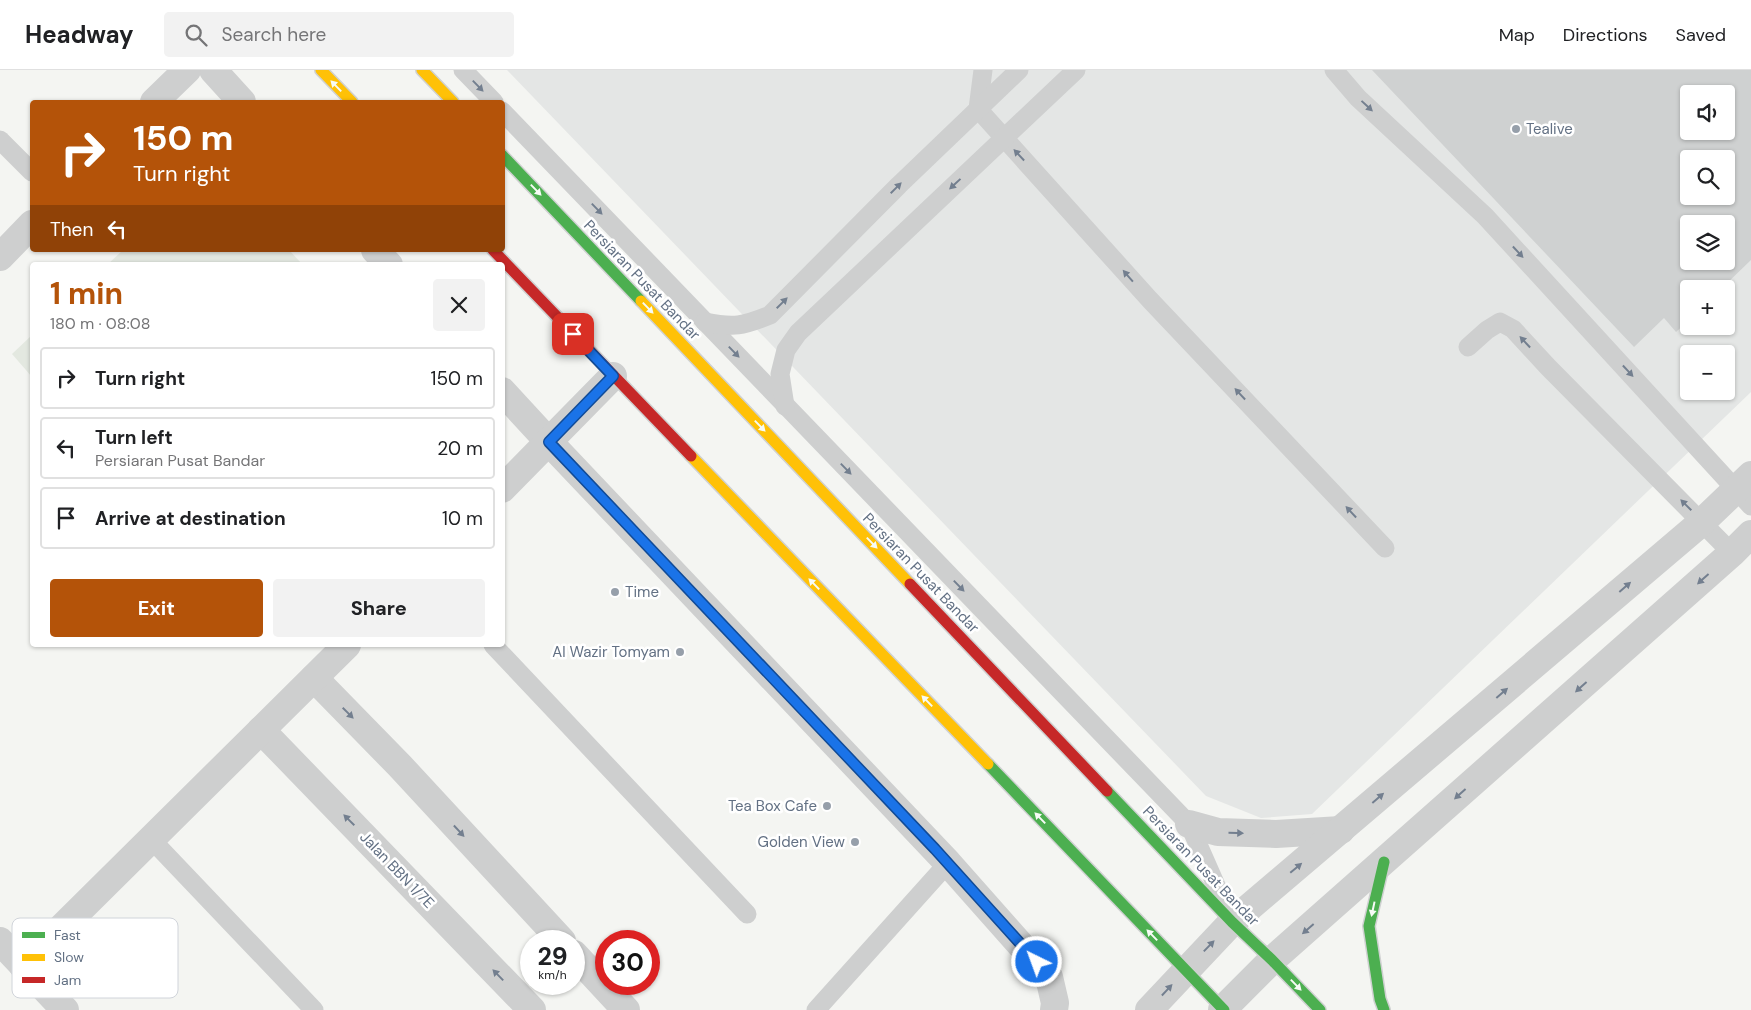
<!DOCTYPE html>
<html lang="en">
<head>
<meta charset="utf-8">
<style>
  :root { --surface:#fff; --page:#f2f2f2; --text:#202124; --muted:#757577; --line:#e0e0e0; --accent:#b45309 }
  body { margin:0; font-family:"DM Sans",sans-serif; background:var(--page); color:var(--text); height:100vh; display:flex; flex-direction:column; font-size:19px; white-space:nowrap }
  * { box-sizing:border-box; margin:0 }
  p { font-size:16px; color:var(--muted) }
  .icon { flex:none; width:28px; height:28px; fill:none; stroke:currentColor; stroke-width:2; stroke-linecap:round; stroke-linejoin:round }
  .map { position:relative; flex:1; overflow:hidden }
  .sheet { position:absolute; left:30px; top:192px; width:475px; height:385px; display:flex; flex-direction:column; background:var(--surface); border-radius:5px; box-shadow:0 1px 4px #0004 }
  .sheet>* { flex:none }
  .top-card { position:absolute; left:30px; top:30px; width:475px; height:152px; border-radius:5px; box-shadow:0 1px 4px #0004; background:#b45309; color:#fff; overflow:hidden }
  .controls { position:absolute; left:1680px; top:15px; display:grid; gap:10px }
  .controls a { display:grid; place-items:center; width:55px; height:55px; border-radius:5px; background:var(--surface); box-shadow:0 1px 4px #0004; font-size:25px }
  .speed { position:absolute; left:520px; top:860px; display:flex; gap:10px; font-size:25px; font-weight:700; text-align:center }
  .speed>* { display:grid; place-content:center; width:65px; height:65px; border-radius:50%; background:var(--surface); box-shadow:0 1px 4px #0004; line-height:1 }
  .speed small { font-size:12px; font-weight:400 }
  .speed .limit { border:8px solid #d22; background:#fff; color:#111 }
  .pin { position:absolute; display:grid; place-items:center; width:42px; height:42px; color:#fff; margin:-21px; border-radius:10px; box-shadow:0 2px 8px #0006 }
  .me { position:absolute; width:55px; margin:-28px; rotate:318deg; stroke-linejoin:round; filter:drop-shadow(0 0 4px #0008) }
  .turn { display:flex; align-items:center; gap:18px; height:105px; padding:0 20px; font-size:22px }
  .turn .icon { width:65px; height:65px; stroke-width:2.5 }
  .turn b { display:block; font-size:35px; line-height:42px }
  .then { display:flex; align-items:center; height:48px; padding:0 20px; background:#0003; gap:10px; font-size:19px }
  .round { display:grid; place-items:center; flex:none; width:52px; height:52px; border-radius:5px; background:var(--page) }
  .headline { display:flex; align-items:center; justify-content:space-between; height:85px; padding:0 20px }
  h1 { font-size:30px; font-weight:700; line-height:38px; color:var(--accent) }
  .cta { display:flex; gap:10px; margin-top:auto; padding:10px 20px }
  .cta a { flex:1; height:58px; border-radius:5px; background:var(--accent); color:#fff; font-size:20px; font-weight:700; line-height:58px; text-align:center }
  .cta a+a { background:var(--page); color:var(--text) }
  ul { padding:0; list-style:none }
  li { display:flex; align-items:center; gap:15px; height:62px; margin:0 10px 8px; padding:0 10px; border:2px solid var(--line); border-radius:5px }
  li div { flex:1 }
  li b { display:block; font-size:19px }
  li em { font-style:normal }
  header { display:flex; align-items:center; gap:30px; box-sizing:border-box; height:70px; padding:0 25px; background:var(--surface); border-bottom:1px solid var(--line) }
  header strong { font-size:24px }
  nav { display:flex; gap:28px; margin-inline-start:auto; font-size:18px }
  .search { width:350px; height:45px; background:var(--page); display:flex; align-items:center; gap:12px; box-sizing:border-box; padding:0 18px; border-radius:5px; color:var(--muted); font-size:19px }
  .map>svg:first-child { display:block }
  .built { fill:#e4e6e5; fill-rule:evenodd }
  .pitch { fill:#e3e8e0 }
  .building { fill:#cfd1d1; fill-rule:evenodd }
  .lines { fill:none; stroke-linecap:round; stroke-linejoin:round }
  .fast-casing { stroke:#cfd1d1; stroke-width:14 }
  .slow-casing { stroke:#cfd1d1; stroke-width:14 }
  .jam-casing { stroke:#cfd1d1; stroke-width:14 }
  .lane { stroke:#cecfcf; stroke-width:19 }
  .street { stroke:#cecfcf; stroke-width:28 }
  .fast { stroke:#4caf50; stroke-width:11 }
  .slow { stroke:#ffc107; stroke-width:11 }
  .jam { stroke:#c62828; stroke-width:11 }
  .oneway { fill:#f6fbf6 }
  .oneway2 { fill:#737f8f }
  .route-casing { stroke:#114b97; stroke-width:12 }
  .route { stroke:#1a73e8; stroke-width:9 }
  .poi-dot { fill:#969faa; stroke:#fff; stroke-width:2 }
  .labels { text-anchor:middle; stroke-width:5; stroke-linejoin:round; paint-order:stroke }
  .poi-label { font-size:15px; fill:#637184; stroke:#fff; text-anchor:end }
  .street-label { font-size:15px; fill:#637184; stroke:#fff }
  .key { fill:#fff; stroke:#d0d4da; stroke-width:1 }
  .key-label { font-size:14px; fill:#637184 }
</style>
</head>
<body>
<header>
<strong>Headway</strong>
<div class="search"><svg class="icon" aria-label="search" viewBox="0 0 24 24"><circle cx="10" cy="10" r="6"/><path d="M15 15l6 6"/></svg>Search here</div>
<nav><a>Map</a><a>Directions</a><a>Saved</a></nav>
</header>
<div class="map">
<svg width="1751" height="940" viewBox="0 0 1751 940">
  <rect width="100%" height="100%" fill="#f4f5f2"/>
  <path class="built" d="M507 0H1751V322L1312 744 1261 748 1206 726ZM1689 24H1726V61H1689ZM1689 89H1726V126H1689ZM1689 154H1726V191H1689ZM1689 219H1726V256H1689ZM1689 284H1726V321H1689Z"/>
  <g class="pitch">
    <polygon points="123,180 289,180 303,195 107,195"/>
    <polygon points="32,265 32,307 12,284"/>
  </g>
  <path class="building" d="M1372 0H1751V190L1721 219H1689V250L1676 262 1664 248 1634 277ZM1689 24H1726V61H1689ZM1689 89H1726V126H1689ZM1689 154H1726V191H1689Z"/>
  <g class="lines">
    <g class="fast-casing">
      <g id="fast">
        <polyline points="502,85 641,231"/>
        <polyline points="988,694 1224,940"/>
        <polyline points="1107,721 1232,852 1272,890 1320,940"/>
        <polyline points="1384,792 1369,856 1380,929 1384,940"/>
      </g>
    </g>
    <g class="slow-casing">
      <g id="slow">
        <polyline points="321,0 352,32"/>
        <polyline points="422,0 453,32"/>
        <polyline points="641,231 910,514"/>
        <polyline points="691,386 988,694"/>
      </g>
    </g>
    <g class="jam-casing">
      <g id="jam">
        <polyline points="493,180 691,386"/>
        <polyline points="910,514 1107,721"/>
      </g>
    </g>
    <g class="lane">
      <polyline points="463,0 494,32"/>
      <polyline points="983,0 978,39 1150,230 1385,478"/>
      <polyline points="1334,0 1358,28 1485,146 1751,436"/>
      <polyline points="502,41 1189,754 1226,838"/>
      <polyline points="0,70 32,102"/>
      <path d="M705 252C734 258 743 256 770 245L899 115 1019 0"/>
      <polyline points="1468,277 1487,260 1500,252 1513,259 1548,297 1732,483"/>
      <polyline points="785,336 780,304 786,280 798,263 1076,0"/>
      <polyline points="493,575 747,844"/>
      <polyline points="151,769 314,940"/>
      <polyline points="816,940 948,793"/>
    </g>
    <g class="street">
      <polyline points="213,0 242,32"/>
      <polyline points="154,32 187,0"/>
      <polyline points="375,180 389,195"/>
      <polyline points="0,187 32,154"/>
      <polyline points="502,321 549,372 948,793 1049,907 1055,933 1054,940"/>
      <polyline points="502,419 613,306"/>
      <polyline points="314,608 400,696 562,871"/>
      <polyline points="261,660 532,940"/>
      <polyline points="1189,754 1218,762 1276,764 1341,760"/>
      <polyline points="0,871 65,940"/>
      <polyline points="574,884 626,940"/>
      <polyline points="23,896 347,575"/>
      <polyline points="1149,940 1232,852 1702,452 1751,405"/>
      <polyline points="1222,940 1272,890 1732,483 1751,464"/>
    </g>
    <use href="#fast" class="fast"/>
    <use href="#slow" class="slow"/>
    <use href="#jam" class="jam"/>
  </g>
  <defs><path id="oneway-solid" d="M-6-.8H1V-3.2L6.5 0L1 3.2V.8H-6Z" transform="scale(1.25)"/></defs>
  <g class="oneway">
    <use href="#oneway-solid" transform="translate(336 16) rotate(-134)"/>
    <use href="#oneway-solid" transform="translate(536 120) rotate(46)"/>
    <use href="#oneway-solid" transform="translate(648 238) rotate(46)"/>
    <use href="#oneway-solid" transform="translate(760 356) rotate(46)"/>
    <use href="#oneway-solid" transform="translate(872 473) rotate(46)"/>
    <use href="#oneway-solid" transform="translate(814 514) rotate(-134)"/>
    <use href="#oneway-solid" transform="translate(927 631) rotate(-134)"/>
    <use href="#oneway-solid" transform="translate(1040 748) rotate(-134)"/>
    <use href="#oneway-solid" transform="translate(1373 839) rotate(102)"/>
    <use href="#oneway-solid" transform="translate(1152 865) rotate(-134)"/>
    <use href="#oneway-solid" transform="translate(1296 915) rotate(46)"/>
  </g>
  <g class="oneway2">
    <use href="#oneway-solid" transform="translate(478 16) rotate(46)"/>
    <use href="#oneway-solid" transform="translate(1367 36) rotate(43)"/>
    <use href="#oneway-solid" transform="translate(1019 85) rotate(-133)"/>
    <use href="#oneway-solid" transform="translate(955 114) rotate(137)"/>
    <use href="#oneway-solid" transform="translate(896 118) rotate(-45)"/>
    <use href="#oneway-solid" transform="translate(597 139) rotate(46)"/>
    <use href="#oneway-solid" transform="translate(1518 182) rotate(47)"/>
    <use href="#oneway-solid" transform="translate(1128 206) rotate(-131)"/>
    <use href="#oneway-solid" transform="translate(782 233) rotate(-45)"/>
    <use href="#oneway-solid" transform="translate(1525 272) rotate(-133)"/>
    <use href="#oneway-solid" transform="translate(734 282) rotate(46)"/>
    <use href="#oneway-solid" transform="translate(1628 301) rotate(47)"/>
    <use href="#oneway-solid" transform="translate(1240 324) rotate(-133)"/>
    <use href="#oneway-solid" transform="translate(846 399) rotate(46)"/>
    <use href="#oneway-solid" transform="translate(1686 435) rotate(-135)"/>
    <use href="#oneway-solid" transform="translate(1351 442) rotate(-133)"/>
    <use href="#oneway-solid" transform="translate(1703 509) rotate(138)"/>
    <use href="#oneway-solid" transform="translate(959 516) rotate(46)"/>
    <use href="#oneway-solid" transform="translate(1625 517) rotate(-41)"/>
    <use href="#oneway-solid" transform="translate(1581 617) rotate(138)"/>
    <use href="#oneway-solid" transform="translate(1502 623) rotate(-41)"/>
    <use href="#oneway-solid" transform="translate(348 643) rotate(45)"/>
    <use href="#oneway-solid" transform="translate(1460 724) rotate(138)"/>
    <use href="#oneway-solid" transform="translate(1378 728) rotate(-41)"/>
    <use href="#oneway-solid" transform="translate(349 750) rotate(-135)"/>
    <use href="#oneway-solid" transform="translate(459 761) rotate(47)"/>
    <use href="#oneway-solid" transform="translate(1236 763) rotate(1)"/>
    <use href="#oneway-solid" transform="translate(1296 798) rotate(-40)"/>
    <use href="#oneway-solid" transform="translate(1308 859) rotate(139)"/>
    <use href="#oneway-solid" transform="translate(1209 876) rotate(-46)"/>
    <use href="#oneway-solid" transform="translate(498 905) rotate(-134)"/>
    <use href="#oneway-solid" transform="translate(1167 920) rotate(-47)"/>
  </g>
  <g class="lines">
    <g class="route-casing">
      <polyline id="route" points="573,264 613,306 549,372 935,779 1037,892"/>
    </g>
    <use href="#route" class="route"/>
  </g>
  <g class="poi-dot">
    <circle cx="1516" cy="59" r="5"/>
    <circle cx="615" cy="522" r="5"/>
    <circle cx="680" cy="582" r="5"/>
    <circle cx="827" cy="736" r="5"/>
    <circle cx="855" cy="772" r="5"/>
  </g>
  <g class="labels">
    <g class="poi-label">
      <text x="1526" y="64" text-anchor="start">Tealive</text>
      <text x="625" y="527" text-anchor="start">Time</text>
      <text x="670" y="587">Al Wazir Tomyam</text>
      <text x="817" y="741">Tea Box Cafe</text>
      <text x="845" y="777">Golden View</text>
    </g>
    <g class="street-label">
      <text transform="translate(642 210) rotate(46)" y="5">Persiaran Pusat Bandar</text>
      <text transform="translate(921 503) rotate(46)" y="5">Persiaran Pusat Bandar</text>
      <text transform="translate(1201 796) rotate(46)" y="5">Persiaran Pusat Bandar</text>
      <text transform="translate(397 800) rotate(46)" y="5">Jalan BBN 1/7E</text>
    </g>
  </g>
  <rect x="12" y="848" width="166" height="80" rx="8" class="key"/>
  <rect x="22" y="862" width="23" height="6" fill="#4caf50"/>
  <rect x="22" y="884" width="23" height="7" fill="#ffc107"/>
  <rect x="22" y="907" width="23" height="6" fill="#c62828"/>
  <g class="key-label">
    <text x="54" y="870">Fast</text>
    <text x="54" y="892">Slow</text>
    <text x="54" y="915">Jam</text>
  </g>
</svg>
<div class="controls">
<a><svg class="icon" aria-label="sound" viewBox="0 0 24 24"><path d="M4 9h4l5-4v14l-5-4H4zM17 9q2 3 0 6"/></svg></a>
<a><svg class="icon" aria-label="search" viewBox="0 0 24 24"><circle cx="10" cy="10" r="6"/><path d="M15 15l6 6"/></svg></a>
<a><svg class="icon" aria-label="layers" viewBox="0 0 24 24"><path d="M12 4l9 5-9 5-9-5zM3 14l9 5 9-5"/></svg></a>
<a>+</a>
<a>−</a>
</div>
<div class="speed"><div>29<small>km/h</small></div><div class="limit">30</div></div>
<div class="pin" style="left:573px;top:264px;background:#d93025"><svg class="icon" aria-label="arrive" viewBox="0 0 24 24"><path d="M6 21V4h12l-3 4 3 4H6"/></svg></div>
<svg class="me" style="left:1037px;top:892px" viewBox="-20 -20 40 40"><circle r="17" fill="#1a73e8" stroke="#fff" stroke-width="3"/><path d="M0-11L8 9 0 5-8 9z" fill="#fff"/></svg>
<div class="top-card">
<div class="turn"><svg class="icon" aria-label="right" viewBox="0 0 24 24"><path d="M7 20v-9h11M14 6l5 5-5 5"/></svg><div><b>150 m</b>Turn right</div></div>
<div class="then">Then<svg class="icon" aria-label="left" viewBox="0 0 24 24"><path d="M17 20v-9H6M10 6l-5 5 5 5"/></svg></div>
</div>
<section class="sheet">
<div class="headline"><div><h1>1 min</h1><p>180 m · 08:08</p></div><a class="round"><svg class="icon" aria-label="close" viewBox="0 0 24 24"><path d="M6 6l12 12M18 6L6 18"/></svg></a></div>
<ul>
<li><svg class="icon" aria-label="right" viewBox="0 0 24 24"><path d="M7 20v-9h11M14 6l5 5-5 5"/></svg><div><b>Turn right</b></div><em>150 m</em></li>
<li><svg class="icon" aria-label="left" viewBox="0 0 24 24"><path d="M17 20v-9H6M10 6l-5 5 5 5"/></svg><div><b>Turn left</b><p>Persiaran Pusat Bandar</p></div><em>20 m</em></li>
<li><svg class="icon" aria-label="arrive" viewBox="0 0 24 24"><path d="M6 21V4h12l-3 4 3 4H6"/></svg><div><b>Arrive at destination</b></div><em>10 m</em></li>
</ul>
<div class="cta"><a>Exit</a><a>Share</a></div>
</section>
</div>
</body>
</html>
